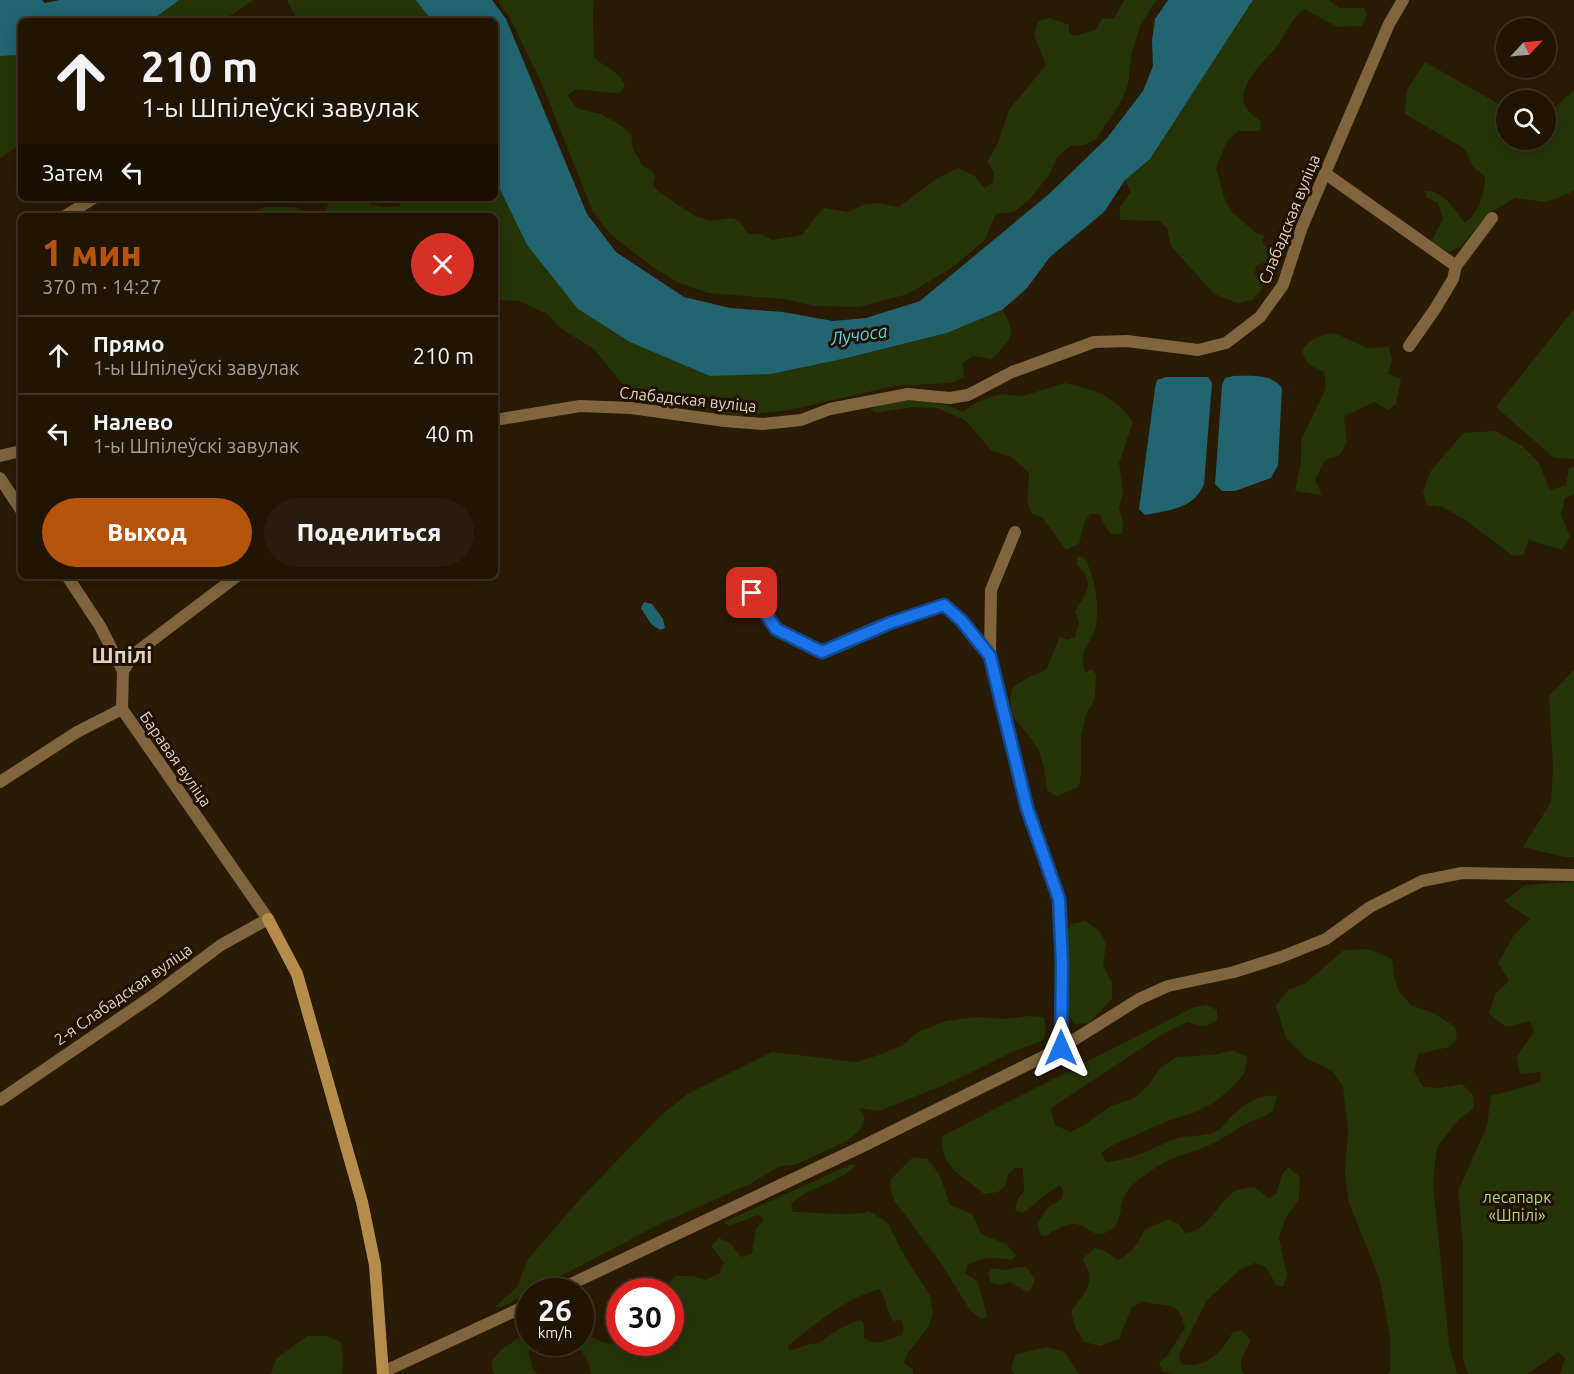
<!DOCTYPE html>
<html lang="ru">
<head>
<meta charset="utf-8">
<style>
  :root { --surface:#201403; --page:#281d0d; --text:#f1f3f6; --muted:#a29e9a; --line:#3d3325; --accent:#b45309 }
  body { margin:0; font-family:Ubuntu,sans-serif; background:var(--page); color:var(--text); height:100vh; display:flex; flex-direction:column; font-size:22px; white-space:nowrap }
  * { box-sizing:border-box; margin:0 }
  p { font-size:20px; color:var(--muted) }
  .icon { flex:none; width:33px; height:33px; fill:none; stroke:currentColor; stroke-width:2; stroke-linecap:round; stroke-linejoin:round }
  .map { position:relative; flex:1; overflow:hidden }
  .drawer { position:absolute; left:18px; top:213px; width:480px; height:366px; display:flex; flex-direction:column; background:var(--surface); border-radius:9px; box-shadow:0 3px 15px #0003,0 0 0 2px var(--line) }
  .drawer>* { flex:none }
  .guide { position:absolute; left:18px; top:18px; width:480px; height:183px; border-radius:9px; box-shadow:0 3px 15px #0003,0 0 0 2px var(--line); background:#201403; color:var(--text); overflow:hidden }
  .needle { width:39px; rotate:64deg }
  .controls { position:absolute; left:1496px; top:18px; display:grid; gap:12px }
  .controls a { display:grid; place-items:center; width:60px; height:60px; border-radius:50%; background:var(--surface); box-shadow:0 3px 15px #0003,0 0 0 2px var(--line); font-size:30px }
  .speed { position:absolute; left:516px; top:1278px; display:flex; gap:12px; font-size:30px; font-weight:700; text-align:center }
  .speed>* { display:grid; place-content:center; width:78px; height:78px; border-radius:50%; background:var(--surface); box-shadow:0 3px 15px #0003,0 0 0 2px var(--line); line-height:1 }
  .speed small { font-size:15px; font-weight:400 }
  .speed .limit { border:9px solid #d22; background:#fff; color:#111 }
  .pin { position:absolute; display:grid; place-items:center; width:51px; height:51px; color:#fff; margin:-26px; border-radius:12px; box-shadow:0 3px 9px #0006 }
  .me { position:absolute; width:66px; margin:-33px; rotate:0deg; stroke-linejoin:round; filter:drop-shadow(0 0 4px #0008) }
  .turn { display:flex; align-items:center; gap:21px; height:126px; padding:0 24px; font-size:27px }
  .turn .icon { width:78px; height:78px; stroke-width:2.5 }
  .turn b { display:block; font-size:42px; line-height:51px }
  .then { display:flex; align-items:center; height:57px; padding:0 24px; background:#0003; gap:12px; font-size:22px }
  .round { display:grid; place-items:center; flex:none; width:63px; height:63px; border-radius:32px; background:var(--page) }
  .headline { display:flex; align-items:center; justify-content:space-between; height:102px; padding:0 24px }
  h1 { font-size:36px; font-weight:800; line-height:45px; color:var(--accent) }
  .cta { display:flex; gap:12px; margin-top:auto; padding:12px 24px }
  .cta a { flex:1; height:69px; border-radius:36px; background:var(--accent); color:#fff; font-size:24px; font-weight:800; line-height:69px; text-align:center }
  .cta a+a { background:var(--page); color:var(--text) }
  ul { padding:0; list-style:none }
  li { display:flex; align-items:center; gap:18px; height:78px; padding:0 24px; border-top:2px solid var(--line) }
  li div { flex:1 }
  li b { display:block; font-size:22px }
  li em { font-style:normal }
  .map>svg:first-child { display:block }
  .green { fill:#253508; fill-rule:evenodd }
  .water { fill:#236471 }
  .lines { fill:none; stroke-linecap:round; stroke-linejoin:round }
  .street { stroke:#7f643d; stroke-width:12 }
  .secondary { stroke:#b78b4a; stroke-width:12 }
  .route-casing { stroke:#114b97; stroke-width:15 }
  .route { stroke:#1a73e8; stroke-width:10 }
  .labels { text-anchor:middle; stroke-width:6; stroke-linejoin:round; paint-order:stroke }
  .street-label { font-size:16px; fill:#ddd3c5; stroke:#201100 }
  .park-label { font-size:16px; fill:#b4d582; stroke:#201100 }
  .water-label { font-size:18px; font-style:italic; fill:#55d2eb; stroke:#201100 }
  .district-label { font-size:22px; font-weight:bold; fill:#ddd3c5; stroke:#201100 }
</style>
</head>
<body>
<div class="map">
<svg width="1574" height="1374" viewBox="0 0 1574 1374">
  <rect width="100%" height="100%" fill="#2a1b04"/>
  <g class="green">
    <polygon points="179,0 254,0 222,21 151,21"/>
    <polygon points="287,0 416,0 432,21 298,21"/>
    <path d="M498 0H594C591 19 595 38 594 58 607 68 617 70 625 85L620 93C604 94 590 89 574 90L568 95 576 108 601 114 622 126 631 134 633 149 643 166 651 170 655 176 653 185 658 191C669 198 691 215 703 219 725 225 733 206 748 234H761L772 240 802 235C810 226 815 215 824 208L848 212 865 204 878 203 899 207C918 193 936 177 958 168L975 176 984 188 993 183 994 172 987 162 998 143 1009 110 1046 65 1034 35 1038 21 1050 18 1069 25V32L1074 36 1096 30 1102 18 1114 19 1124 0H1156L1140 26 1131 56 1128 84 1122 100 1096 139 1085 145 1070 146 1057 158 1049 175 1030 199 1014 212 996 214 984 241 953 267 908 294 859 307 815 306 784 299 708 293 677 282 654 268 610 234 593 212 542 84 510 18Z"/>
    <path d="M1253 0H1329L1339 8H1364L1367 14 1362 26 1338 27 1304 9C1292 18 1288 30 1280 42 1269 59 1232 86 1247 109 1250 114 1257 118 1261 122L1260 131H1238L1227 141 1216 168 1224 197 1231 211 1255 232 1264 236 1262 242 1275 258 1256 266 1255 274 1262 285 1261 291 1253 300 1237 303 1214 294 1171 246 1167 228 1159 221 1120 220V207L1131 192 1125 180 1150 159Z"/>
    <polygon points="21,55 21,145 0,158 0,56"/>
    <path d="M1425 62 1506 108V140H1545V113H1549L1574 90V191L1547 202 1515 198 1489 213 1460 247 1449 252 1431 242 1443 219 1438 203 1427 198 1425 191C1444 190 1455 210 1465 223 1480 211 1484 195 1485 176L1473 167 1465 149 1405 114 1407 90Z"/>
    <path d="M495 179 527 245 771 374 847 358 947 333 1002 310C1019 335 1010 340 992 359L973 356 963 363 964 377 951 383 894 386 795 409 741 416 663 403 633 397 594 349 560 328 547 314 519 301 495 300V216H351L348 212 343 213 341 216H323L331 198H368L370 205 384 207 401 206 398 198H495Z"/>
    <polygon points="264,207 294,207 317,216 248,216"/>
    <polygon points="1574,309 1574,459 1554,458 1496,407"/>
    <path d="M1334 333 1367 348 1389 347 1392 360 1388 374 1401 379 1396 404 1388 410 1375 402 1344 416 1347 442 1340 455 1325 460 1315 480 1322 495 1295 491 1301 462V440L1326 388 1324 372 1308 364 1302 351C1310 338 1319 335 1334 333Z"/>
    <path d="M1065 383C1094 390 1115 395 1133 422L1119 463 1123 492 1119 508 1123 522 1122 534H1110L1099 514H1090L1084 524 1079 544 1066 550 1042 517 1032 514 1027 502 1029 473 1013 458 991 450 965 420 937 408 912 407 876 413 871 409C899 395 936 398 963 412L975 403 1000 394 1023 396Z"/>
    <polygon points="1495,431 1521,445 1539,463 1550,490 1566,485 1569,468 1574,467 1574,494 1565,498 1561,515 1570,536 1562,550 1529,540 1523,555 1513,556 1464,519 1442,507 1427,505 1423,492 1430,472 1463,433"/>
    <path d="M1083 556C1094 571 1100 606 1096 625 1093 643 1075 652 1086 673L1091 669 1096 674 1095 699 1086 714 1081 738V774L1079 787 1057 796 1047 791C1045 774 1044 756 1033 741 1017 720 1006 718 1012 688L1027 678 1046 670 1060 637 1067 640 1075 637 1079 623 1075 611C1087 592 1096 583 1077 565V557Z"/>
    <polygon points="1574,670 1574,857 1564,857 1523,847 1551,802 1553,767 1549,696"/>
    <polygon points="1574,882 1574,1374 1560,1374 1565,1358 1558,1352 1528,1374 1468,1374 1463,1360 1463,1245 1458,1191 1487,1126 1491,1096 1541,1082 1540,1072 1520,1074 1517,1056 1534,1032 1530,1021 1506,1027 1489,1014 1495,994 1509,981 1498,963 1514,935 1530,919 1504,901 1526,885"/>
    <polygon points="1085,921 1099,930 1106,944 1103,965 1112,983 1112,999 1089,1023 1074,1024 1068,1012 1065,934 1071,924"/>
    <polygon points="1369,949 1392,959 1394,976 1399,991 1411,1005 1436,1014 1455,1027 1457,1039 1449,1047 1418,1054 1414,1071 1423,1087 1440,1088 1462,1084 1473,1095 1474,1108 1458,1120 1437,1147 1433,1183 1449,1344 1457,1374 1387,1374 1390,1372 1390,1338 1380,1280 1349,1203 1345,1174 1348,1130 1343,1086 1331,1070 1307,1059 1286,1038 1276,1006 1288,990 1306,983 1344,950"/>
    <path d="M1207 1005 1217 1010V1019C1207 1029 1200 1026 1188 1022L1163 1034 1051 1108 1055 1125 1070 1132 1087 1123 1111 1106 1134 1098 1148 1086 1160 1068 1176 1057 1213 1055 1233 1050 1247 1057 1244 1074 1233 1087 1213 1103 1193 1113 1170 1120 1113 1145 1101 1153 1106 1162C1133 1160 1150 1149 1175 1139 1190 1134 1207 1138 1220 1129 1224 1127 1226 1122 1229 1119 1242 1106 1259 1093 1277 1096L1273 1111C1263 1118 1253 1120 1244 1125 1230 1133 1218 1142 1203 1148 1179 1156 1166 1159 1145 1175 1138 1180 1129 1187 1125 1195 1117 1210 1125 1224 1105 1233 1092 1238 1084 1222 1071 1224 1062 1226 1053 1231 1046 1236L1041 1235 1037 1224 1047 1208 1062 1198 1063 1191 1060 1186C1045 1192 1036 1205 1022 1213L1015 1211 1018 1199 1024 1191 1023 1168H1015L1008 1174 1005 1187 998 1192 984 1194C963 1175 940 1170 942 1136L1194 1007Z"/>
    <polygon points="1029,1016 1044,1017 1046,1029 1044,1040 1013,1052 949,1083 879,1111 859,1108 865,1118 860,1130 847,1141 795,1165 780,1166 750,1184 658,1225 502,1307 495,1307 517,1287 528,1259 581,1198 661,1115 689,1093 772,1052 856,1062 879,1055 903,1045 918,1032 946,1021 976,1017 1005,1019"/>
    <path d="M913 1157 928 1159 940 1176 950 1205 972 1214 981 1234 1006 1244 1016 1255 1012 1260C995 1257 983 1257 967 1265L965 1274C970 1276 975 1278 978 1283 979 1285 987 1315 987 1317L981 1319 970 1310 940 1262 894 1200 890 1187 891 1179Z"/>
    <path d="M852 1164 856 1165C839 1184 809 1186 791 1204L793 1212C814 1212 853 1217 869 1211L888 1223 900 1248 930 1296 933 1314 929 1326 907 1354 904 1363 913 1370V1374H591C590 1361 582 1355 577 1343L580 1342 581 1333 585 1332C597 1340 606 1347 621 1342H670V1292L665 1291 674 1276H693L705 1280 719 1274 724 1263 711 1246 719 1238 731 1244 741 1257 752 1254 756 1229 764 1219 758 1215 729 1226 724 1222ZM880 1289C886 1299 887 1312 893 1321L901 1320 904 1329 902 1335C888 1339 875 1348 864 1337V1326L862 1320 856 1321 839 1329 819 1343 810 1344 789 1351 788 1346C816 1324 845 1298 880 1289Z"/>
    <path d="M1288 1167 1300 1177 1299 1199 1285 1219 1279 1238 1287 1275 1283 1287 1276 1285 1266 1267 1255 1263 1241 1269 1207 1300 1179 1355 1181 1364C1207 1369 1221 1352 1233 1332L1242 1330 1250 1340C1247 1354 1235 1360 1244 1374H1173L1162 1371 1159 1363 1167 1356 1185 1328C1178 1297 1165 1309 1142 1301L1132 1307 1119 1339 1100 1346 1084 1342 1076 1329 1071 1312C1085 1290 1098 1283 1082 1259L1095 1248 1103 1250 1118 1260C1133 1252 1138 1244 1145 1229L1169 1219 1179 1224 1185 1233C1210 1231 1215 1204 1235 1191 1240 1188 1248 1188 1254 1187L1269 1198 1276 1194 1282 1175Z"/>
    <polygon points="1019,1267 1027,1267 1035,1280 1031,1289 1027,1292 1010,1282 1000,1285 991,1283 988,1274 991,1268 1006,1270"/>
    <polygon points="524,1334 529,1334 530,1342 536,1343 529,1351 532,1368 537,1374 494,1374 491,1362 501,1350"/>
    <polygon points="307,1336 327,1336 341,1342 343,1358 342,1374 271,1374 276,1359"/>
    <polygon points="1046,1347 1065,1352 1079,1374 1014,1374 1011,1369 1015,1355"/>
  </g>
  <g class="water">
    <polygon points="0,0 42,0 45,3 60,0 179,0 151,21 21,21 21,55 0,56"/>
    <polygon points="416,0 492,0 506,19 587,214 616,252 684,297 730,308 783,312 833,321 866,318 920,301 1049,194 1107,138 1143,91 1153,66 1152,41 1155,19 1168,0 1253,0 1150,159 1125,180 1104,212 1050,257 1027,288 1002,310 947,333 847,358 771,374 710,376 630,342 578,309 527,245 495,179 495,21 432,21"/>
    <path d="M1233 376C1250 376 1271 373 1282 388L1278 465 1271 478 1235 491H1222L1215 484 1222 385 1225 378Z"/>
    <path d="M1166 377H1208L1212 383 1204 484C1194 509 1169 510 1145 515L1139 509 1155 388 1157 380Z"/>
    <polygon points="644,602 652,604 663,619 665,628 660,630 651,624 641,608"/>
  </g>
  <g class="lines">
    <g class="street">
      <polyline points="1326,174 1456,266"/>
      <polyline points="65,216 94,198"/>
      <polyline points="1409,346 1435,309 1453,279 1456,266 1492,218"/>
      <polyline points="495,420 580,406 631,408 725,421 763,424 801,420 830,409 908,394 950,398 968,395 1012,372 1094,342 1127,341 1198,350 1226,343 1260,317 1283,285 1302,227 1389,24 1403,0"/>
      <polyline points="0,456 21,451"/>
      <polyline points="0,478 21,510"/>
      <polyline points="752,593 776,629 822,652 890,623 944,605 961,620 990,656 991,590 1015,532"/>
      <polyline points="990,656 1027,808 1059,899 1062,964 1061,1048"/>
      <polyline points="123,671 134,654 237,576"/>
      <polyline points="0,782 77,732 122,709"/>
      <polyline points="0,1100 154,995 221,945 268,919 122,709 123,671 100,626 67,576"/>
      <polyline points="554,1292 861,1147 1061,1048 1139,999 1168,986 1234,972 1281,957 1326,939 1370,907 1422,881 1462,873 1574,875"/>
      <polyline points="383,1372 530,1304"/>
    </g>
    <polyline class="secondary" points="268,919 297,974 362,1202 375,1265 383,1374"/>
  </g>
  <g class="lines">
    <g class="route-casing">
      <polyline id="route" points="752,593 776,629 822,652 890,623 944,605 961,620 990,656 1027,808 1059,899 1062,964 1061,1048"/>
    </g>
    <use href="#route" class="route"/>
  </g>
  <g class="labels">
    <g class="street-label">
      <text transform="translate(1289 219) rotate(-68)" y="6">Слабадская вуліца</text>
      <text transform="translate(688 399) rotate(6)" y="6">Слабадская вуліца</text>
      <text transform="translate(176 759) rotate(55)" y="6">Баравая вуліца</text>
      <text transform="translate(123 994) rotate(-35)" y="6">2-я Слабадская вуліца</text>
    </g>
    <g class="park-label">
      <text x="1517" y="1203">лесапарк<tspan x="1517" dy="18">«Шпілі»</tspan></text>
    </g>
    <g class="water-label">
      <text transform="translate(859 335) rotate(-8)" y="6">Лучоса</text>
    </g>
    <g class="district-label">
      <text x="122" y="663">Шпілі</text>
    </g>
  </g>
</svg>
<div class="controls">
<a><svg class="needle" viewBox="-14 -14 28 28"><path d="M0-13l5 13h-10z" fill="#e53935"/><path d="M0 13l5-13h-10z" fill="#a29e9a"/></svg></a>
<a><svg class="icon" aria-label="search" viewBox="0 0 24 24"><circle cx="10" cy="10" r="6"/><path d="M15 15l6 6"/></svg></a>
</div>
<div class="speed"><div>26<small>km/h</small></div><div class="limit">30</div></div>
<div class="pin" style="left:752px;top:593px;background:#d93025"><svg class="icon" aria-label="arrive" viewBox="0 0 24 24"><path d="M6 21V4h12l-3 4 3 4H6"/></svg></div>
<svg class="me" style="left:1061px;top:1048px" viewBox="-20 -20 40 40"><path d="M0-17L14 15 0 8-14 15z" fill="#1a73e8" stroke="#fff" stroke-width="4"/></svg>
<div class="guide">
<div class="turn"><svg class="icon" aria-label="ahead" viewBox="0 0 24 24"><path d="M12 20V5M6 11l6-6 6 6"/></svg><div><b>210 m</b>1-ы Шпілеўскі завулак</div></div>
<div class="then">Затем<svg class="icon" aria-label="left" viewBox="0 0 24 24"><path d="M17 20v-9H6M10 6l-5 5 5 5"/></svg></div>
</div>
<section class="drawer">
<div class="headline"><div><h1>1 мин</h1><p>370 m · 14:27</p></div><a class="round" style="background:#d93025;color:#fff"><svg class="icon" aria-label="close" viewBox="0 0 24 24"><path d="M6 6l12 12M18 6L6 18"/></svg></a></div>
<ul>
<li><svg class="icon" aria-label="ahead" viewBox="0 0 24 24"><path d="M12 20V5M6 11l6-6 6 6"/></svg><div><b>Прямо</b><p>1-ы Шпілеўскі завулак</p></div><em>210 m</em></li>
<li><svg class="icon" aria-label="left" viewBox="0 0 24 24"><path d="M17 20v-9H6M10 6l-5 5 5 5"/></svg><div><b>Налево</b><p>1-ы Шпілеўскі завулак</p></div><em>40 m</em></li>
</ul>
<div class="cta"><a>Выход</a><a>Поделиться</a></div>
</section>
</div>
</body>
</html>
